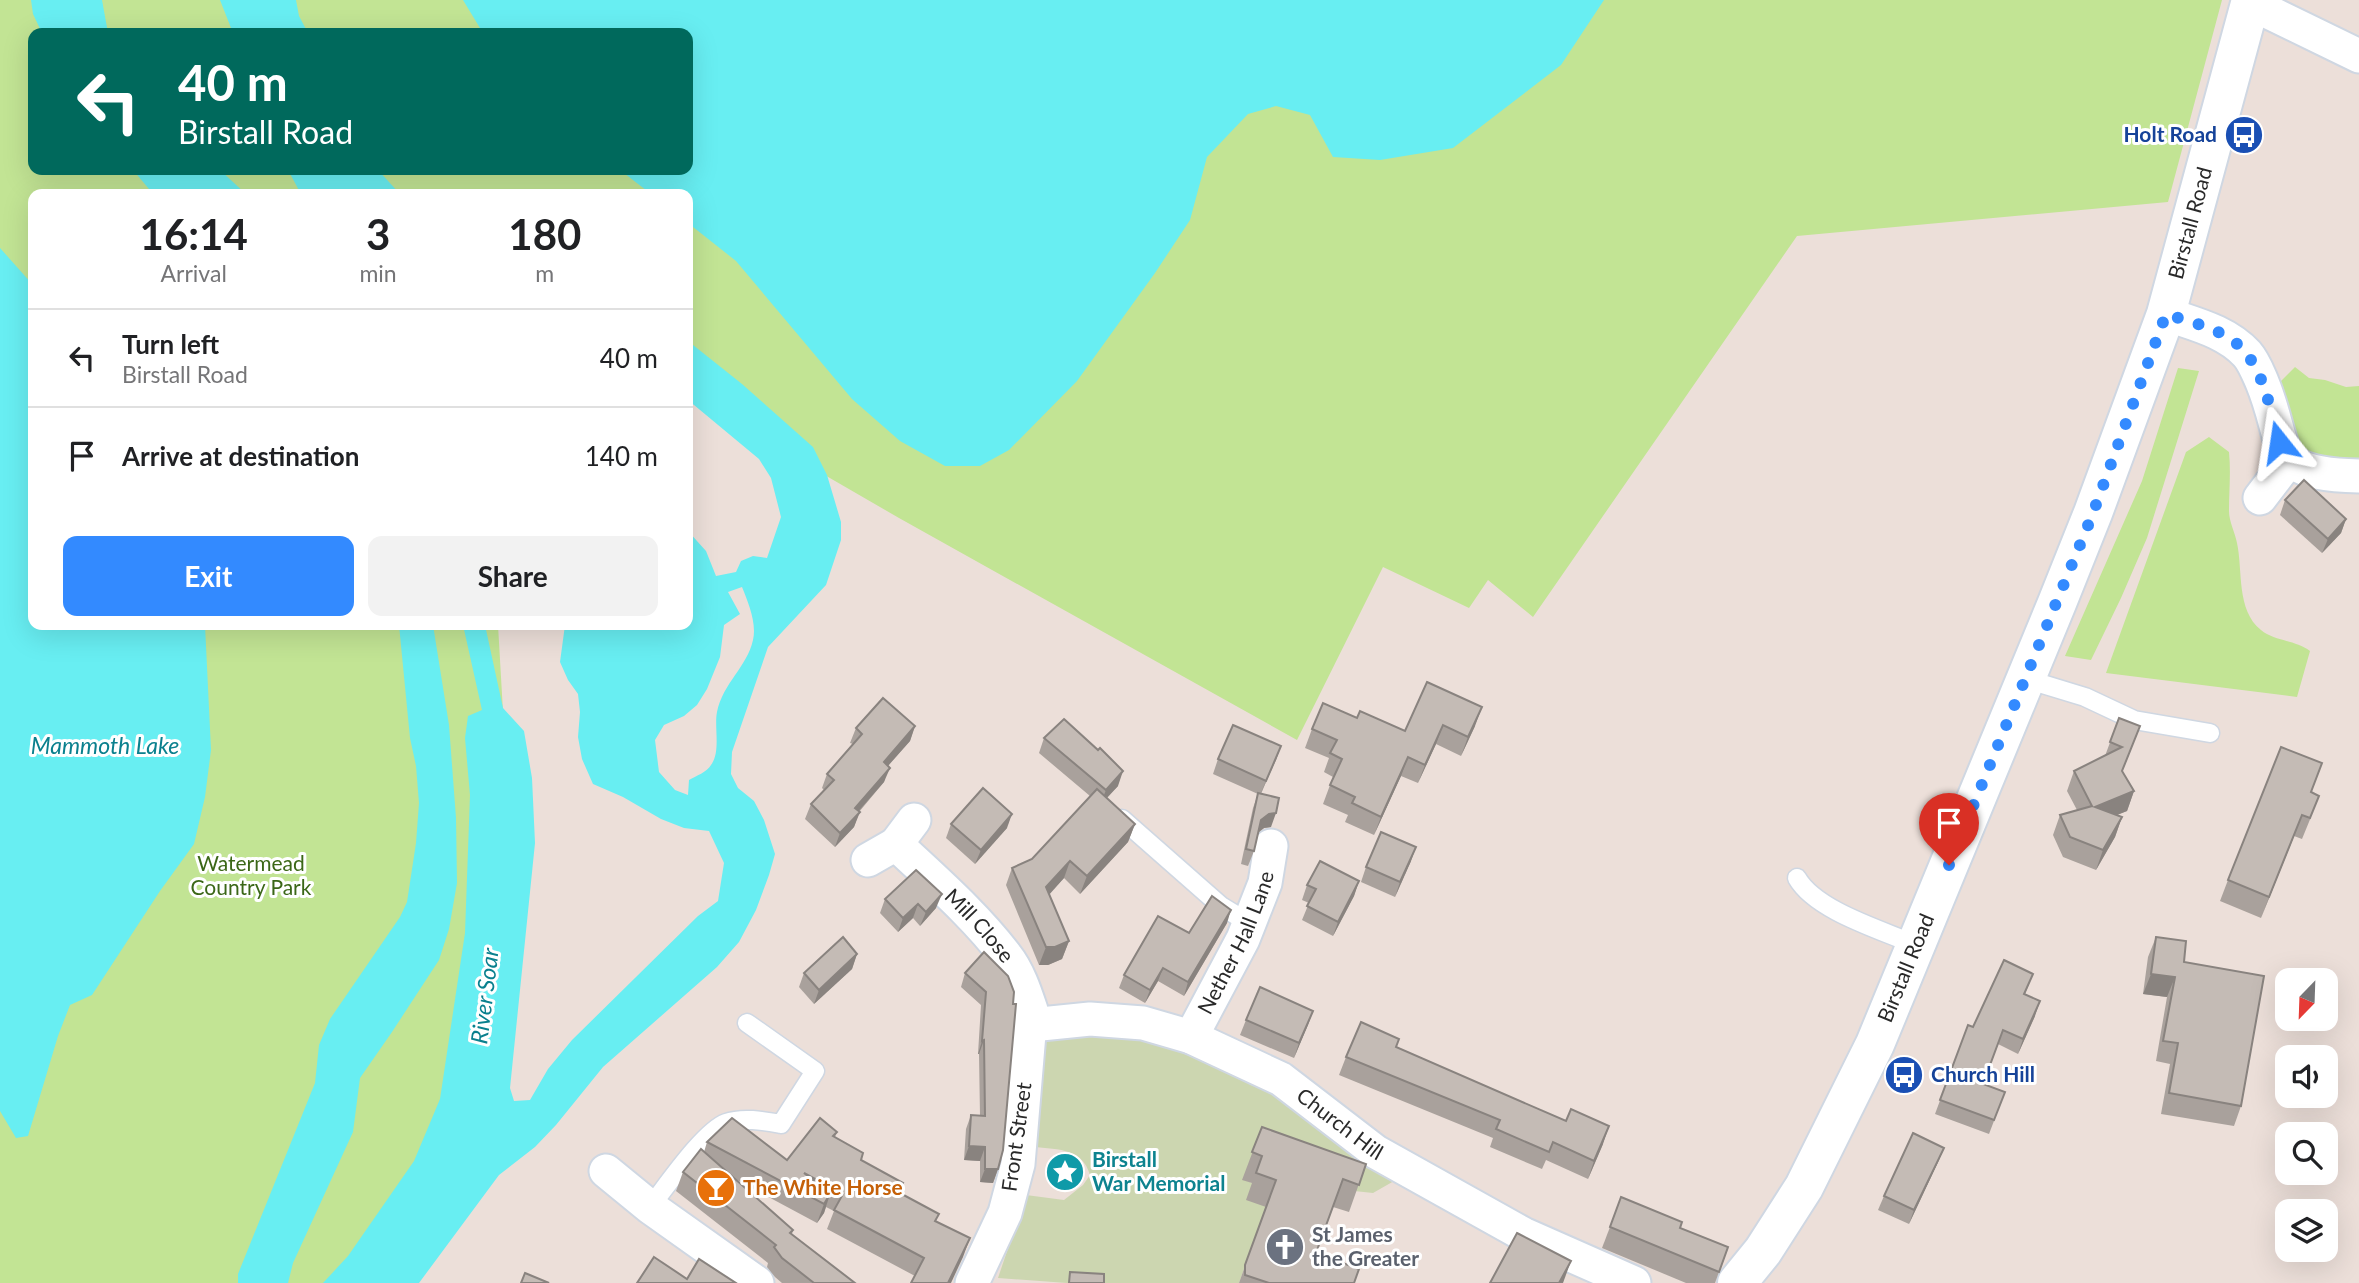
<!DOCTYPE html>
<html lang="en">
<head>
<meta charset="utf-8">
<style>
  :root { --surface:#fff; --page:#f2f2f2; --text:#202124; --muted:#757577; --line:#e0e0e0; --accent:#338aff }
  body { margin:0; font-family:Lato,sans-serif; background:var(--page); color:var(--text); height:100vh; display:flex; flex-direction:column; font-size:26px; white-space:nowrap }
  * { box-sizing:border-box; margin:0 }
  p { font-size:23px; color:var(--muted) }
  .icon { flex:none; width:38px; height:38px; fill:none; stroke:currentColor; stroke-width:2; stroke-linecap:round; stroke-linejoin:round }
  .map { position:relative; flex:1; overflow:hidden }
  .sheet { position:absolute; left:28px; top:189px; width:665px; height:441px; display:flex; flex-direction:column; background:var(--surface); border-radius:14px; box-shadow:0 7px 28px #0002 }
  .sheet>* { flex:none }
  .hud { position:absolute; left:28px; top:28px; width:665px; height:147px; border-radius:14px; box-shadow:0 7px 28px #0002; background:#00695c; color:#fff; overflow:hidden }
  .needle { width:46px; rotate:203deg }
  .buttons { position:absolute; left:2275px; top:968px; display:grid; gap:14px }
  .buttons a { display:grid; place-items:center; width:63px; height:63px; border-radius:14px; background:var(--surface); box-shadow:0 7px 28px #0002; font-size:35px }
  .pin { position:absolute; display:grid; place-items:center; width:60px; height:60px; color:#fff; margin:-72px -30px; border-radius:50% 50% 50% 0; rotate:-45deg; box-shadow:0 0 7px #0007 }
  .pin .icon { rotate:45deg }
  .me { position:absolute; width:77px; margin:-38px; rotate:345deg; stroke-linejoin:round; filter:drop-shadow(0 0 5px #0008) }
  .turn { display:flex; align-items:center; gap:24px; height:147px; padding:0 35px; font-size:32px }
  .turn .icon { width:91px; height:91px; stroke-width:2.5 }
  .turn b { display:block; font-size:49px; line-height:60px }
  .eta { display:flex; justify-content:space-evenly; align-items:center; height:119px; text-align:center }
  .eta b { font-size:42px; font-weight:700; line-height:49px }
  .button { display:flex; gap:14px; margin-top:auto; padding:14px 35px }
  .button a { flex:1; height:80px; border-radius:14px; background:var(--accent); color:#fff; font-size:28px; font-weight:700; line-height:80px; text-align:center }
  .button a+a { background:var(--page); color:var(--text) }
  ul { padding:0; list-style:none }
  li { display:flex; align-items:center; gap:21px; height:98px; padding:0 35px; border-top:2px solid var(--line) }
  li div { flex:1 }
  li b { display:block; font-size:26px }
  li em { font-style:normal }
  .map>svg:first-child { display:block }
  .green { fill:#c2e494; fill-rule:evenodd }
  .cemetery { fill:#ccd6b0 }
  .water { fill:#68eef2; fill-rule:evenodd }
  .lines { fill:none; stroke-linecap:round; stroke-linejoin:round }
  .lane-casing { stroke:#cfd7e2; stroke-width:21 }
  .street-casing { stroke:#cfd7e2; stroke-width:37 }
  .secondary-casing { stroke:#cfd7e2; stroke-width:42 }
  .lane { stroke:#fff; stroke-width:18 }
  .street { stroke:#fff; stroke-width:33 }
  .secondary { stroke:#fff; stroke-width:38 }
  .wall { fill:#a9a19c }
  .shaded-wall { fill:#89837f }
  .building { fill:#c4bbb5; stroke:#89837f; stroke-width:2 }
  .route { stroke:#338aff; stroke-width:12; stroke-dasharray:0 21.6 }
  .labels { text-anchor:middle; stroke-width:6; stroke-linejoin:round; paint-order:stroke }
  .transit-label { font-size:21px; font-weight:bold; fill:#164399; stroke:#fff; text-anchor:end }
  .street-label { font-size:21px; fill:#292929; stroke:#fff }
  .park-label { font-size:21px; fill:#3b6717; stroke:#fff }
  .culture-label { font-size:21px; font-weight:bold; fill:#0d838f; stroke:#fff; text-anchor:start }
  .food-label { font-size:21px; font-weight:bold; fill:#c56008; stroke:#fff; text-anchor:start }
  .worship-label { font-size:21px; font-weight:bold; fill:#5b616d; stroke:#fff; text-anchor:start }
  .water-label { font-size:23px; font-style:italic; fill:#0a808e; stroke:#fff }
</style>
</head>
<body>
<div class="map">
<svg width="2359" height="1283" viewBox="0 0 2359 1283">
  <rect width="100%" height="100%" fill="#ecdfd9"/>
  <g class="green">
    <path d="M0 0H2222L2168 202 1797 236 1533 617 1488 580 1469 608 1383 567 1297 740 899 518 688 396V194H33V625H498L507 781 503 910 387 1283H0ZM33 33H688V170H33Z"/>
    <polygon points="2295,367 2309,378 2325,380 2346,387 2359,386 2359,476 2306,470 2275,396 2281,381"/>
    <polygon points="2178,368 2199,371 2147,538 2121,598 2091,660 2065,656 2142,481"/>
    <path d="M2209 437 2229 452C2231 472 2229 491 2229 511 2229 522 2235 532 2237 543 2243 570 2236 610 2261 630 2274 641 2295 640 2310 651L2297 697 2106 673 2186 452Z"/>
  </g>
  <path class="cemetery" d="M1119 1031 1181 1044 1281 1093 1372 1162 1394 1181 1373 1193 1243 1179 1252 1183 1266 1207 1239 1283H1067L998 1278 1026 1195 1064 1200 1083 1185 1090 1175C1082 1146 1054 1150 1028 1146L1046 1041 1074 1032Z"/>
  <g class="water">
    <polygon points="31,0 102,0 108,33 42,33 33,14"/>
    <polygon points="220,0 296,0 299,16 308,33 233,33"/>
    <polygon points="463,0 1604,0 1561,65 1453,148 1380,160 1333,157 1310,115 1276,106 1248,114 1207,157 1190,220 1155,273 1077,381 1009,450 980,466 945,466 900,441 852,399 736,261 688,223 688,194 651,194 620,170 688,170 688,33 483,33"/>
    <polygon points="133,170 220,170 246,194 169,194 149,189"/>
    <polygon points="288,170 378,170 400,194 301,194"/>
    <polygon points="0,248 33,285 33,625 205,625 211,750 205,797 194,844 160,891 92,995 70,1005 58,1036 28,1136 16,1138 0,1111"/>
    <path d="M688 341 742 384 813 447 827 475 841 522V540L826 585 768 647 732 752 731 774 738 788 754 801 764 820 775 854 769 875 756 910 739 942 717 967 603 1067 556 1125 535 1147 499 1175 419 1283H323L348 1256 414 1161 440 1099 465 933 470 795 465 738 468 716 482 710 463 625H485L503 708 524 731 532 778 535 843 510 1088 514 1101 530 1100 548 1069 572 1040 698 916 718 901 724 863 709 831 684 828 661 819 623 797 593 784 582 759 578 737 580 712 578 694 568 680 560 662 565 625H688V531L706 551 716 576 736 572 741 561 753 556 767 558 781 517 771 478 759 459 688 400ZM742 587C748 602 757 623 753 640 747 667 723 683 717 712 714 727 721 752 711 765 707 772 696 776 689 780L688 795 675 790 659 772 655 740 664 725 684 716 697 705 707 689 720 657 724 625 740 614 728 592Z"/>
    <polygon points="399,625 433,625 449,725 456,818 457,883 449,929 439,960 392,1032 360,1078 353,1132 293,1263 288,1283 238,1283 238,1274 315,1083 319,1045 330,1019 400,917 407,902 416,843 419,803 416,766 410,738"/>
  </g>
  <g class="lines">
    <g class="lane-casing">
      <g id="lane">
        <polyline points="2026,679 2085,697 2134,720 2210,733"/>
        <polyline points="1122,819 1221,906 1249,923"/>
        <path d="M1797 878C1816 911 1882 930 1916 945"/>
        <path d="M650 1207C666 1187 704 1131 726 1123 743 1117 764 1121 781 1124L815 1071 747 1023"/>
      </g>
    </g>
    <g class="street-casing">
      <g id="street">
        <polyline points="2250,3 2359,56"/>
        <path d="M2166 314C2194 324 2226 331 2247 354 2254 362 2258 373 2262 382 2290 450 2266 474 2359 476"/>
        <polyline points="2260,498 2289,460"/>
        <polyline points="896,844 914,820"/>
        <path id="s1" d="M868 860 896 844C934 880 974 914 1006 956 1018 971 1025 992 1031 1010L1018 1164 1005 1213 972 1283"/>
        <path id="s2" d="M1031 1025 1090 1019 1143 1023 1191 1037 1281 1079 1376 1152 1523 1234 1634 1283"/>
        <path id="s3" d="M1191 1037 1243 939 1265 883 1271 846"/>
        <polyline points="606,1171 650,1207 757,1283"/>
      </g>
    </g>
    <g class="secondary-casing">
      <g id="secondary">
        <path id="s4" d="M1737 1283 1763 1251 1804 1187 1875 1044 2057 603 2093 513 2166 314 2251 0"/>
      </g>
    </g>
    <use href="#lane" class="lane"/>
    <use href="#street" class="street"/>
    <use href="#secondary" class="secondary"/>
  </g>
  <g class="wall">
    <polygon points="2285,500 2346,519 2341,533 2322,553 2280,515"/>
    <polygon points="1427,682 1475,726 1461,756 1436,744 1418,783 1401,776 1374,835 1345,822 1348,815 1323,804 1333,777 1324,772 1329,758 1305,748 1312,729 1357,718 1405,731"/>
    <polygon points="2119,718 2140,726 2122,772 2134,791 2127,811 2116,815 2122,817 2115,837 2096,870 2063,857 2053,835 2060,815 2077,810 2067,791 2074,771 2105,756"/>
    <polygon points="915,726 910,741 888,766 884,782 859,812 854,827 835,847 805,819 811,804 824,790 822,788 827,774 853,744 850,743 856,728"/>
    <polygon points="1044,738 1118,786 1107,798 1135,824 1128,842 1080,894 1064,878 1049,894 1069,941 1062,959 1048,965 1039,965 1006,885 1012,868 1032,859 1090,796 1039,753"/>
    <polygon points="1281,746 1261,794 1271,827 1264,828 1258,833 1254,851 1248,866 1241,864 1253,808 1258,794 1213,774 1218,759"/>
    <polygon points="2311,793 2311,817 2302,839 2294,836 2261,918 2220,901 2228,880"/>
    <polygon points="951,824 1007,828 975,864 946,838"/>
    <polygon points="1411,861 1395,897 1361,882 1366,867"/>
    <polygon points="916,870 936,908 920,926 913,918 898,932 880,913 885,899"/>
    <polygon points="1359,881 1354,896 1333,936 1302,920 1309,903 1302,900 1307,885"/>
    <polygon points="1227,923 1184,996 1158,981 1145,1003 1119,988 1124,975 1189,933"/>
    <polygon points="2156,937 2184,962 2241,1106 2234,1126 2161,1114 2170,1064 2156,1061 2167,997 2143,994 2148,957"/>
    <polygon points="984,952 998,1169 993,1183 980,1182 980,1161 964,1160 966,1129 971,1115 980,1116 979,1054 978,1054 981,1005 961,987 965,973"/>
    <polygon points="857,954 852,969 814,1004 799,987 804,973"/>
    <polygon points="2033,974 2025,994 2035,1016 2018,1054 1998,1044 1983,1084 2005,1092 1989,1134 1935,1114 1968,1025 1973,1027"/>
    <polygon points="1313,1011 1294,1058 1240,1035 1246,1020"/>
    <polygon points="1396,1048 1603,1144 1588,1179 1546,1160 1542,1169 1490,1147 1493,1138 1339,1075 1346,1057"/>
    <polygon points="1262,1127 1366,1164 1349,1212 1333,1207 1316,1253 1354,1283 1239,1283 1266,1207 1246,1200 1252,1183 1242,1180"/>
    <polygon points="837,1132 835,1137 861,1160 903,1183 900,1193 936,1222 963,1257 915,1276 827,1229 834,1211 826,1207 824,1213 817,1223 735,1179 793,1230 792,1234 855,1283 782,1283 775,1277 767,1267 768,1263 676,1191 683,1172 704,1152 707,1142 787,1160"/>
    <polygon points="1944,1148 1938,1162 1909,1224 1878,1210 1884,1196"/>
    <polygon points="1610,1227 1680,1228 1728,1247 1715,1283 1686,1283 1602,1248"/>
  </g>
  <g class="shaded-wall">
    <polygon points="2346,519 2341,533 2322,553 2328,539"/>
    <polygon points="1482,707 1475,726 1461,756 1468,737"/>
    <polygon points="1443,725 1436,744 1418,783 1425,765"/>
    <polygon points="915,726 910,741 878,777 884,762"/>
    <polygon points="1281,746 1276,760 1260,795"/>
    <polygon points="1408,757 1401,776 1374,835 1381,817"/>
    <polygon points="890,768 884,782 849,822 855,808"/>
    <polygon points="1123,771 1118,786 1100,805 1106,790"/>
    <polygon points="2134,791 2127,811 2088,827 2095,807"/>
    <polygon points="860,812 854,827 835,847 840,833"/>
    <polygon points="1276,813 1271,827 1264,828 1256,834 1261,820 1269,814"/>
    <polygon points="1012,814 1007,828 975,864 981,850"/>
    <polygon points="2302,815 2294,836 2261,918 2269,897"/>
    <polygon points="2122,817 2115,837 2096,870 2103,850"/>
    <polygon points="1135,824 1128,842 1080,894 1087,876"/>
    <polygon points="1416,847 1411,861 1395,897 1400,882"/>
    <polygon points="1070,861 1064,878 1040,905 1046,887"/>
    <polygon points="1359,881 1354,896 1333,936 1338,922"/>
    <polygon points="942,894 936,908 920,926 926,912"/>
    <polygon points="918,904 913,918 898,932 903,918"/>
    <polygon points="1231,910 1227,923 1184,996 1188,982"/>
    <polygon points="1069,941 1062,959 1048,965 1039,965 1046,947"/>
    <polygon points="857,954 852,969 814,1004 819,990"/>
    <polygon points="1163,968 1158,981 1145,1003 1150,990"/>
    <polygon points="2151,974 2175,977 2167,997 2143,994"/>
    <polygon points="2040,1001 2035,1016 2018,1054 2023,1039"/>
    <polygon points="1313,1011 1308,1025 1294,1058 1299,1043"/>
    <polygon points="984,1040 979,1054 978,1054 982,1041"/>
    <polygon points="1609,1126 1603,1144 1588,1179 1594,1161"/>
    <polygon points="969,1146 985,1147 980,1161 964,1160"/>
    <polygon points="1944,1148 1938,1162 1909,1224 1914,1210"/>
    <polygon points="985,1169 998,1169 993,1183 980,1182"/>
    <polygon points="830,1194 824,1213 817,1223 824,1204"/>
    <polygon points="970,1238 963,1257 951,1283 948,1283"/>
    <polygon points="1571,1261 1563,1283 1559,1283"/>
  </g>
  <g class="building">
    <polygon points="2304,480 2346,519 2328,539 2285,500"/>
    <polygon points="1427,682 1482,707 1468,737 1443,725 1425,765 1408,757 1381,817 1352,803 1355,797 1330,785 1342,759 1330,753 1337,740 1312,729 1323,703 1357,718 1360,711 1405,731"/>
    <polygon points="883,698 915,726 884,762 890,768 855,808 860,812 840,833 811,804 834,780 827,774 862,734 856,728"/>
    <polygon points="2119,718 2140,726 2122,771 2134,791 2095,807 2122,817 2103,850 2070,837 2060,815 2092,806 2074,771 2122,747 2110,742"/>
    <polygon points="1064,719 1098,750 1100,748 1123,771 1106,790 1044,738"/>
    <polygon points="1233,725 1281,746 1266,781 1218,759"/>
    <polygon points="2281,747 2322,763 2311,792 2319,796 2310,818 2302,815 2269,897 2228,880"/>
    <polygon points="983,788 1012,814 981,850 951,824"/>
    <polygon points="1097,789 1135,824 1087,876 1070,861 1046,887 1069,941 1055,947 1046,947 1012,868 1032,859"/>
    <polygon points="1258,793 1279,798 1276,813 1269,814 1261,820 1254,851 1246,849"/>
    <polygon points="1381,832 1416,847 1400,882 1366,867"/>
    <polygon points="1320,861 1359,881 1338,922 1307,906 1316,889 1307,885"/>
    <polygon points="916,870 942,894 926,912 918,904 903,918 885,899"/>
    <polygon points="1212,896 1231,910 1188,982 1163,968 1150,990 1124,975 1158,916 1189,933"/>
    <polygon points="843,937 857,954 819,990 804,973"/>
    <polygon points="2156,937 2186,941 2184,962 2264,976 2241,1106 2169,1093 2178,1043 2163,1041 2175,977 2151,974"/>
    <polygon points="984,952 1008,976 1014,992 1013,1004 1016,1004 1003,1150 998,1169 985,1169 985,1147 969,1146 971,1115 985,1116 984,1040 982,1041 986,992 965,973"/>
    <polygon points="2004,960 2033,974 2024,994 2040,1001 2023,1039 2003,1030 1983,1084 2005,1092 1994,1120 1940,1100 1968,1025 1973,1027"/>
    <polygon points="1260,987 1313,1011 1299,1043 1246,1020"/>
    <polygon points="1361,1022 1399,1039 1396,1047 1566,1121 1571,1109 1609,1126 1594,1161 1553,1142 1549,1152 1496,1129 1500,1120 1346,1057"/>
    <polygon points="732,1118 787,1160 820,1118 837,1132 833,1136 863,1153 861,1160 903,1183 898,1192 939,1214 935,1221 970,1238 948,1283 911,1283 924,1258 834,1210 843,1194 804,1173 830,1194 824,1204 707,1142"/>
    <polygon points="1262,1127 1366,1164 1359,1185 1343,1179 1316,1253 1359,1269 1354,1283 1269,1283 1245,1275 1245,1265 1276,1180 1256,1173 1262,1156 1252,1152"/>
    <polygon points="1913,1133 1944,1148 1914,1210 1884,1196"/>
    <polygon points="701,1149 793,1230 790,1233 855,1283 814,1283 782,1258 774,1247 776,1245 683,1172"/>
    <polygon points="1621,1197 1682,1222 1680,1228 1728,1247 1719,1272 1610,1227"/>
    <polygon points="1517,1233 1571,1261 1559,1283 1490,1283"/>
    <polygon points="654,1257 687,1279 699,1259 736,1283 637,1283"/>
    <polygon points="1070,1272 1104,1274 1104,1283 1069,1283"/>
    <polygon points="525,1273 549,1283 521,1283"/>
  </g>
  <g class="lines">
    <path class="route" d="M1949 865 2093 513 2166 314C2187 321 2214 327 2232 340 2264 363 2269 407 2279 442"/>
  </g>
  <defs>
    <g id="bus-disc" transform="scale(2.0125)"><circle r="9.5" fill="#1a4fb4" stroke="#fff"/><path d="M-5-6H5V4H4V6H2V4H-2V6H-4V4H-5ZM-3.5-4V0h7V-4ZM-3.5 1.2v1.5H-2V1.2ZM2 1.2v1.5H3.5V1.2Z" fill="#fff"/></g>
    <g id="sight-disc" transform="scale(2.0125)"><circle r="9.5" fill="#0f9aa8" stroke="#fff"/><path d="M0-6L1.8-2.2L6-1.7L2.9 1.2L3.7 5.4L0 3.3L-3.7 5.4L-2.9 1.2L-6-1.7L-1.8-2.2Z" fill="#fff"/></g>
    <g id="bar-disc" transform="scale(2.0125)"><circle r="9.5" fill="#e8710a" stroke="#fff"/><path d="M-6-5H6L.8 .8V4.5H3.5V6h-7V4.5H-.8V.8Z" fill="#fff"/></g>
    <g id="church-disc" transform="scale(2.0125)"><circle r="9.5" fill="#6b7280" stroke="#fff"/><path d="M-1.2-6h2.4v3.5h3.3v2.4h-3.3V6h-2.4V-.1h-3.3v-2.4h3.3Z" fill="#fff"/></g>
  </defs>
  <g fill-rule="evenodd">
    <use href="#bus-disc" x="2244" y="135"/>
    <use href="#bus-disc" x="1904" y="1075"/>
    <use href="#sight-disc" x="1065" y="1172"/>
    <use href="#bar-disc" x="716" y="1188"/>
    <use href="#church-disc" x="1285" y="1247"/>
  </g>
  <g class="labels">
    <g class="transit-label">
      <text x="2217" y="142">Holt Road</text>
      <text x="1931" y="1082" text-anchor="start">Church Hill</text>
    </g>
    <g class="street-label">
      <text dy="7" stroke="none"><textPath href="#s4" startOffset="1157">Birstall Road</textPath></text>
      <text dy="7" stroke="none"><textPath href="#s1" startOffset="149">Mill Close</textPath></text>
      <text dy="7" stroke="none"><textPath href="#s3" startOffset="105">Nether Hall Lane</textPath></text>
      <text dy="7" stroke="none"><textPath href="#s4" startOffset="359">Birstall Road</textPath></text>
      <text dy="7" stroke="none"><textPath href="#s2" startOffset="336">Church Hill</textPath></text>
      <text transform="translate(1017 1137) rotate(-82)" y="7">Front Street</text>
    </g>
    <g class="park-label">
      <text x="251" y="871">Watermead<tspan x="251" dy="24">Country Park</tspan></text>
    </g>
    <g class="culture-label">
      <text x="1092" y="1167">Birstall<tspan x="1092" dy="24">War Memorial</tspan></text>
    </g>
    <g class="food-label">
      <text x="743" y="1195">The White Horse</text>
    </g>
    <g class="worship-label">
      <text x="1312" y="1242">St James<tspan x="1312" dy="24">the Greater</tspan></text>
    </g>
    <g class="water-label">
      <text x="105" y="754">Mammoth Lake</text>
      <text transform="translate(485 996) rotate(-83)" y="8">River Soar</text>
    </g>
  </g>
</svg>
<div class="buttons">
<a><svg class="needle" viewBox="-14 -14 28 28"><path d="M0-13l5 13h-10z" fill="#e53935"/><path d="M0 13l5-13h-10z" fill="#757577"/></svg></a>
<a><svg class="icon" aria-label="sound" viewBox="0 0 24 24"><path d="M4 9h4l5-4v14l-5-4H4zM17 9q2 3 0 6"/></svg></a>
<a><svg class="icon" aria-label="search" viewBox="0 0 24 24"><circle cx="10" cy="10" r="6"/><path d="M15 15l6 6"/></svg></a>
<a><svg class="icon" aria-label="layers" viewBox="0 0 24 24"><path d="M12 4l9 5-9 5-9-5zM3 14l9 5 9-5"/></svg></a>
</div>
<div class="pin" style="left:1949px;top:865px;background:#d93025"><svg class="icon" aria-label="arrive" viewBox="0 0 24 24"><path d="M6 21V4h12l-3 4 3 4H6"/></svg></div>
<svg class="me" style="left:2279px;top:442px" viewBox="-20 -20 40 40"><path d="M0-17L14 15 0 8-14 15z" fill="#338aff" stroke="#fff" stroke-width="4"/></svg>
<div class="hud">
<div class="turn"><svg class="icon" aria-label="left" viewBox="0 0 24 24"><path d="M17 20v-9H6M10 6l-5 5 5 5"/></svg><div><b>40 m</b>Birstall Road</div></div>
</div>
<section class="sheet">
<div class="eta">
<div><b>16:14</b><p>Arrival</p></div>
<div><b>3</b><p>min</p></div>
<div><b>180</b><p>m</p></div>
</div>
<ul>
<li><svg class="icon" aria-label="left" viewBox="0 0 24 24"><path d="M17 20v-9H6M10 6l-5 5 5 5"/></svg><div><b>Turn left</b><p>Birstall Road</p></div><em>40 m</em></li>
<li><svg class="icon" aria-label="arrive" viewBox="0 0 24 24"><path d="M6 21V4h12l-3 4 3 4H6"/></svg><div><b>Arrive at destination</b></div><em>140 m</em></li>
</ul>
<div class="button"><a>Exit</a><a>Share</a></div>
</section>
</div>
</body>
</html>
